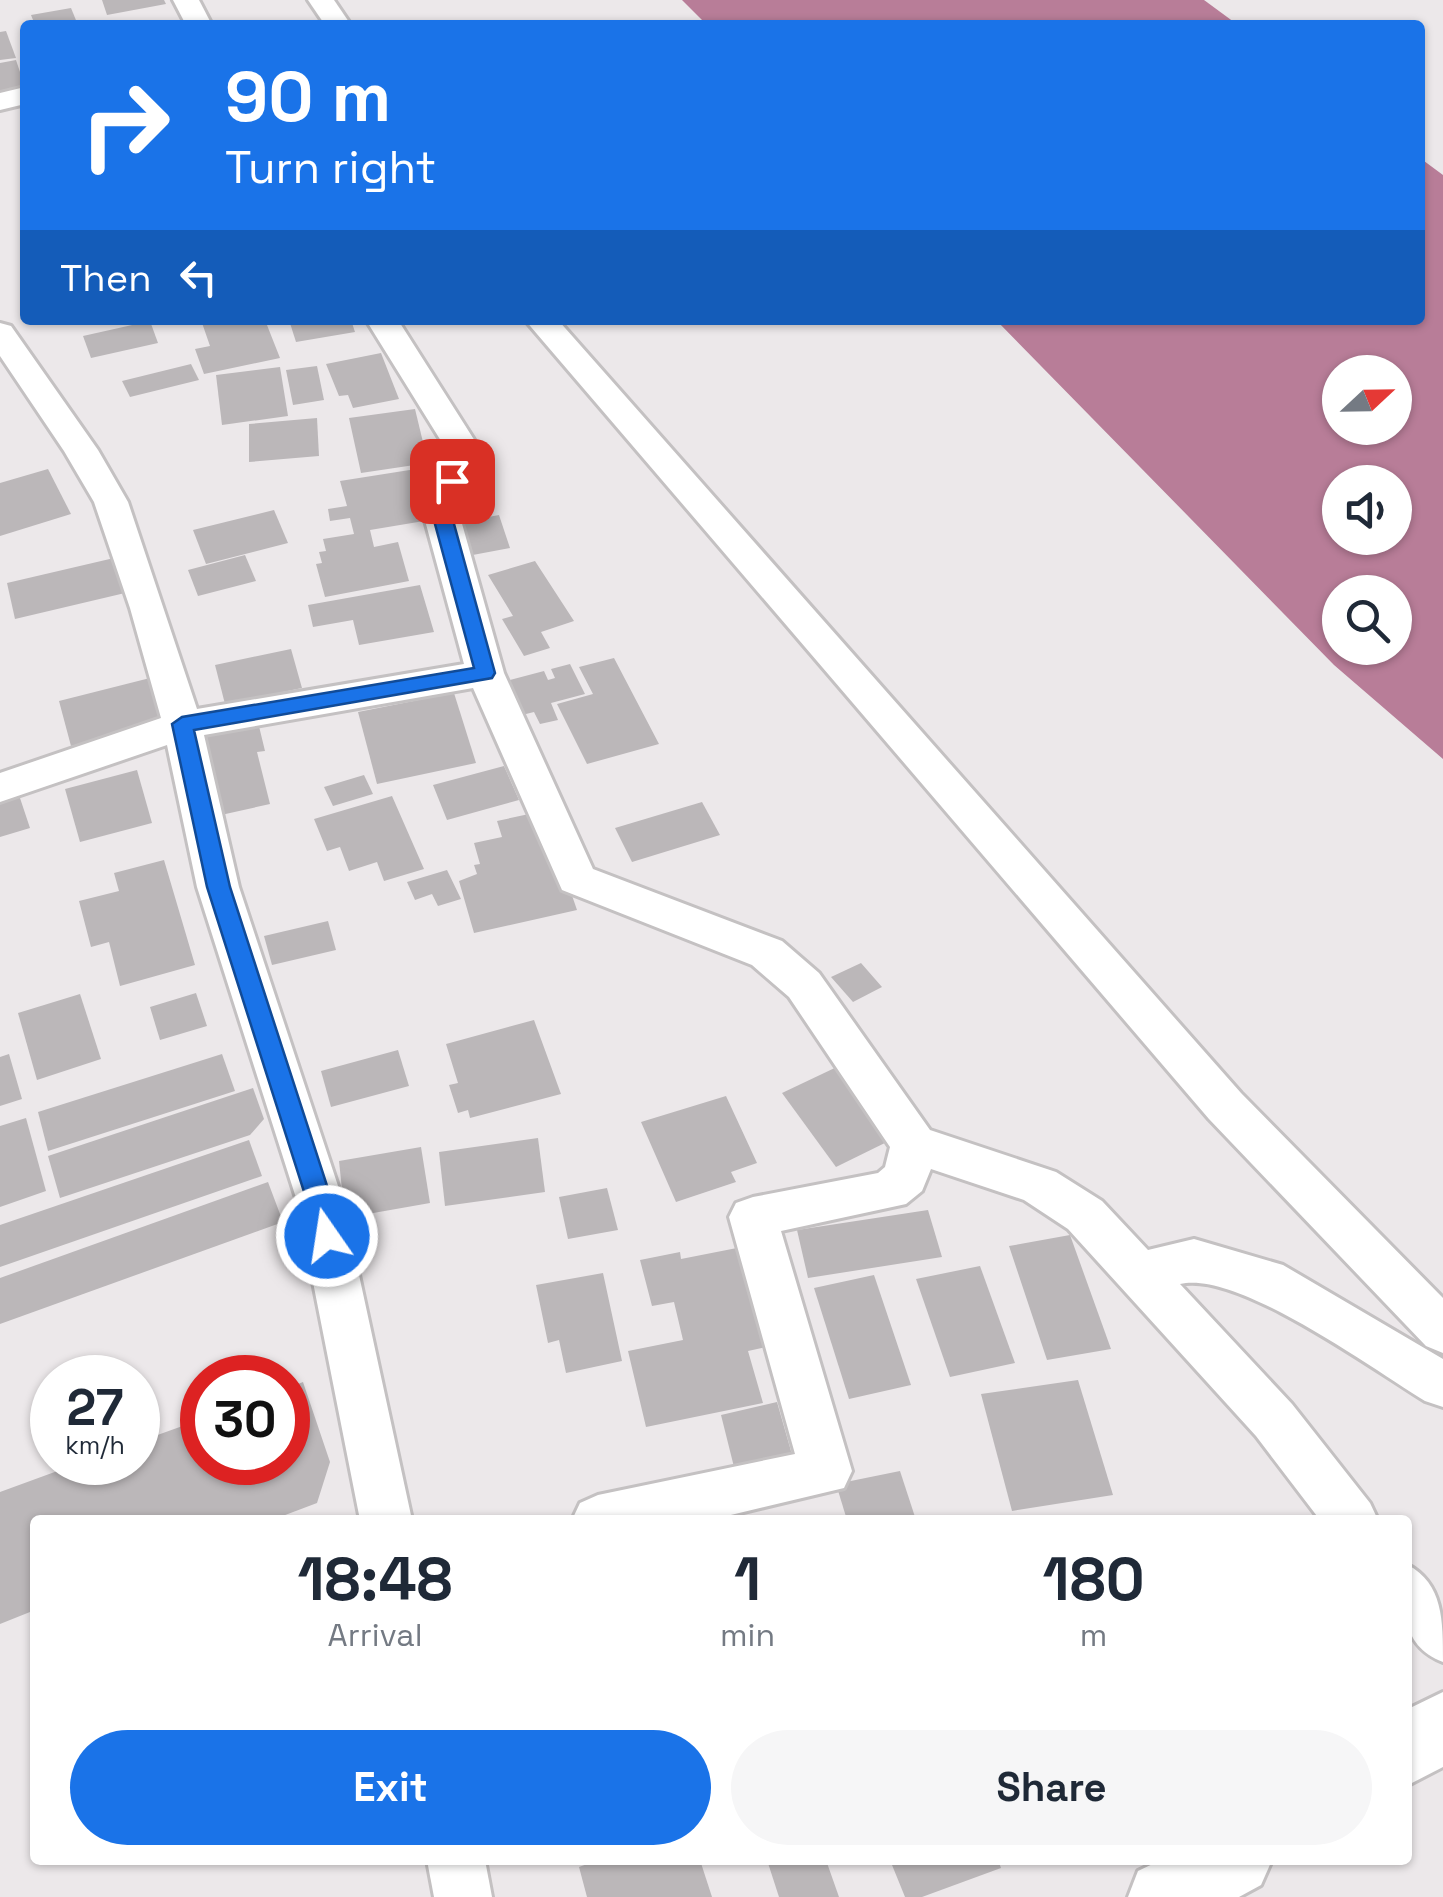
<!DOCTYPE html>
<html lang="en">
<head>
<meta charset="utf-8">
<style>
  :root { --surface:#fff; --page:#f6f6f7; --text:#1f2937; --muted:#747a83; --accent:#1a73e8 }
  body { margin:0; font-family:"Space Grotesk",sans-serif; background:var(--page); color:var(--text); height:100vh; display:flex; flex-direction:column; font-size:38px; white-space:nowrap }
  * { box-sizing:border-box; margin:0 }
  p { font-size:32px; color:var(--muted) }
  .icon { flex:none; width:55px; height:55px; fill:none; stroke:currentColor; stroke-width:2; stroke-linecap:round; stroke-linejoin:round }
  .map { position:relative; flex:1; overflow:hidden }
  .side { position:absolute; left:30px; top:1515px; width:1382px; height:350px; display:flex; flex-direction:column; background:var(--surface); border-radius:10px; box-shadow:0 2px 8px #0004 }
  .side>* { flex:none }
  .banner { position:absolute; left:20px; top:20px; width:1405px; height:305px; border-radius:10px; box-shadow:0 2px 8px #0004; background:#1a73e8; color:#fff; overflow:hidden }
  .needle { width:65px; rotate:68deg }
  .fabs { position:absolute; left:1322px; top:355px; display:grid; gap:20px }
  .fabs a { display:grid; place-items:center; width:90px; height:90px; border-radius:50%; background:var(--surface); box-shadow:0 2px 8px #0004; font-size:50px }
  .speed { position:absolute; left:30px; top:1355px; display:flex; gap:20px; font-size:50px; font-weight:700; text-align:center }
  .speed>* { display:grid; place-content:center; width:130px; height:130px; border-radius:50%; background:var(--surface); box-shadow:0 2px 8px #0004; line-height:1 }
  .speed small { font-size:25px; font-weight:400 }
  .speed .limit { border:15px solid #d22; background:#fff; color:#111 }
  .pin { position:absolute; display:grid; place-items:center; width:85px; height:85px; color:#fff; margin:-42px; border-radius:20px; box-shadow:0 5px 15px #0006 }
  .me { position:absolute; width:110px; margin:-55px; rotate:347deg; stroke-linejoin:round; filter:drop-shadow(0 0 8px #0008) }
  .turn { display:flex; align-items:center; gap:35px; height:210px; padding:0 40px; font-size:45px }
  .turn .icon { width:130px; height:130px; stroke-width:2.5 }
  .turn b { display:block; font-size:70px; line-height:85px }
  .then { display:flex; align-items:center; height:95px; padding:0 40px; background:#0003; gap:20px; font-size:38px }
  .eta { display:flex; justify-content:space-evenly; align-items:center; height:170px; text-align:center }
  .eta b { font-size:60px; font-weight:700; line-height:70px }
  .cta { display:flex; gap:20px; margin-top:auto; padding:20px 40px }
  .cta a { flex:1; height:115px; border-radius:60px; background:var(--accent); color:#fff; font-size:40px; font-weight:700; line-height:115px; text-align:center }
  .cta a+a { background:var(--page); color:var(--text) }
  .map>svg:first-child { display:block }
  .water { fill:#b87d98; fill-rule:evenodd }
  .building { fill:#bbb7b9 }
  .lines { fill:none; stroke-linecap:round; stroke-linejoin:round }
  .minor-casing { stroke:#c4c1c2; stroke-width:6 }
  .tertiary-casing { stroke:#c4c1c2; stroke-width:6 }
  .minor { fill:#fff; fill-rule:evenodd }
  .tertiary { fill:#fff; fill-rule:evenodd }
  .route { fill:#1a73e8; stroke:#114b97; stroke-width:2.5 }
</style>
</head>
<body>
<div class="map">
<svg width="1443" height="1897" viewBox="0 0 1443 1897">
  <rect width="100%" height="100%" fill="#ece8ea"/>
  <g class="water">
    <polygon points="682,0 1204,0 1238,25 707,25"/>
    <path d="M1420 158 1443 175V759L1334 665 996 320H1420ZM1340 372H1395V428H1340ZM1340 482H1395V538H1340ZM1340 592H1395V648H1340Z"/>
  </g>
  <g class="building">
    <polygon points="102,0 164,0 166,4 107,15"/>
    <polygon points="71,8 78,25 35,25 31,15"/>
    <polygon points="6,31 16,58 0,60 0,32"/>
    <polygon points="16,60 25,87 0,91 0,63"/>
    <polygon points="201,320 265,320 280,358 204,374 195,349 210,346"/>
    <polygon points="289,320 351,320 355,332 296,342"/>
    <polygon points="150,321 158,343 91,358 83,336"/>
    <polygon points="381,353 399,399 353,408 348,395 339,396 326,364"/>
    <polygon points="191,364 199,380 130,397 122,381"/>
    <polygon points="317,366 324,400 293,405 286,370"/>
    <polygon points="280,367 288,416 222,425 216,375"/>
    <polygon points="415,409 428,463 361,473 349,418"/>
    <polygon points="317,418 319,456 249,462 249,424"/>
    <polygon points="48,469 71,514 0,536 0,483"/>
    <polygon points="416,469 430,520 370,530 374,547 398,542 409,581 325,597 316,564 322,563 319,552 326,551 323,539 354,534 350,518 330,521 328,509 347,506 340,481"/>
    <polygon points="274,510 288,543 206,564 193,530"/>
    <polygon points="499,515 510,548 462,557 451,524"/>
    <polygon points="245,555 256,581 198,596 188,570"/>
    <polygon points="114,558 125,593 15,619 7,583"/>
    <polygon points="535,561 574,621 541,632 550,648 524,656 502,619 513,616 488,575"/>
    <polygon points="420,585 434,632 359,645 353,620 313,627 308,605"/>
    <polygon points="291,649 302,688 225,704 215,665"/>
    <polygon points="614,658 659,744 587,764 557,704 593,694 579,667"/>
    <polygon points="570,664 585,694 551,703 558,720 540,724 534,712 514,717 498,683 544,671 548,680 555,678 551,669"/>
    <polygon points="150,678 164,722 71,746 59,701"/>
    <polygon points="454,693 476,763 377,784 358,712"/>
    <polygon points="257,718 265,751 257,752 270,804 221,815 202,729"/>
    <polygon points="504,766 519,800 447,820 433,785"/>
    <polygon points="137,770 152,823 80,842 65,789"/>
    <polygon points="364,775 373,794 333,806 324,787"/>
    <polygon points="19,795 30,828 0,837 0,801"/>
    <polygon points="392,796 424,869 384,881 377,862 349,871 340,847 327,851 314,819"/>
    <polygon points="702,802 720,835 632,862 615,828"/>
    <polygon points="543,811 577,910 474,933 459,881 477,874 474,865 480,864 474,843 502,837 497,821"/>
    <polygon points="164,860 195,965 120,986 109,942 91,947 79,901 119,891 114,873"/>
    <polygon points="447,870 461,899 438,906 432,894 415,900 407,882"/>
    <polygon points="328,921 336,950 272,965 264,936"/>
    <polygon points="861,963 882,987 853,1002 831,977"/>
    <polygon points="196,993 207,1026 160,1040 150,1007"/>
    <polygon points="80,994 101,1059 37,1080 18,1013"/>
    <polygon points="534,1020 561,1094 470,1118 468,1110 458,1113 449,1085 458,1083 446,1044"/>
    <polygon points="398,1050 409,1086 331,1107 321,1071"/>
    <polygon points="9,1054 22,1099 0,1106 0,1057"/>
    <polygon points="222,1054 235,1091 48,1151 38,1112"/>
    <polygon points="841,1065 895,1138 836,1167 782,1093"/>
    <polygon points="253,1088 264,1119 250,1135 60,1198 48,1156"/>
    <polygon points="726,1096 757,1163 731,1172 736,1182 676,1202 641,1122"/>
    <polygon points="26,1118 46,1191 0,1207 0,1126"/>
    <polygon points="538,1138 545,1192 445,1206 439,1152"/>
    <polygon points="249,1140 262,1176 0,1267 0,1225"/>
    <polygon points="421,1147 430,1203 345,1218 339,1161"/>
    <polygon points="268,1182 283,1222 0,1324 0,1278"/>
    <polygon points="607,1188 618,1230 568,1239 559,1197"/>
    <polygon points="928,1210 942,1257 808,1278 797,1230"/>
    <polygon points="1070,1235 1111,1349 1047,1360 1009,1246"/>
    <polygon points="742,1247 771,1346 748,1351 763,1403 646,1427 628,1351 683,1340 674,1302 652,1306 640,1260 680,1252 681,1259"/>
    <polygon points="980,1266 1015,1363 950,1377 916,1279"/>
    <polygon points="603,1273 622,1361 566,1373 559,1340 548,1343 536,1285"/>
    <polygon points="874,1275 911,1385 849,1399 814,1288"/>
    <polygon points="1078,1380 1113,1495 1012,1511 981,1394"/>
    <polygon points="303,1382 330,1462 317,1503 272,1520 35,1520 35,1610 0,1624 0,1492 82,1462 138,1462 138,1442 202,1419 202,1462 288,1462 288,1388"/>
    <polygon points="777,1402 793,1458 735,1471 721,1415"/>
    <polygon points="900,1471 916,1520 847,1520 836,1484"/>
    <polygon points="598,1860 700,1860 712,1897 587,1897 579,1867"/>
    <polygon points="767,1860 826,1860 839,1897 779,1897"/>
    <polygon points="890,1860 998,1860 1001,1868 922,1897 905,1897"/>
  </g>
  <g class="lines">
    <g class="minor-casing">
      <g id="minor">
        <polygon points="173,0 199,0 212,25 186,25"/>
        <polygon points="308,0 334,0 351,25 325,25"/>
        <polygon points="25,87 25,104 0,110 0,93"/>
        <path d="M366 320H398L480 449 459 513 504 673 593 869 782 941 819 973 930 1130 1056 1172 1102 1201 1148 1250 1194 1239 1283 1265 1443 1359V1407L1425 1401C1373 1369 1237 1270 1180 1284L1292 1404 1370 1503 1378 1520H1320L1256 1436 1068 1229 1024 1200 931 1169 922 1191 906 1204 781 1231 852 1471 844 1488 710 1520H572L580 1503 598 1495 795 1454 729 1217 736 1203 753 1197 878 1173 885 1167 890 1147 789 997 752 965 562 890 473 688 204 735 239 887 343 1201 412 1520H360L297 1201 197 887 167 745 0 802V773L161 718 130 608 94 502 64 451 0 356V323L11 326 98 450 128 502 197 709 464 664 423 513 446 449Z"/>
        <polygon points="525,320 558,320 1241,1093 1443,1298 1443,1353 1426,1346 1209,1119"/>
        <path d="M1408 1565C1443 1584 1443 1620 1443 1662 1398 1644 1405 1607 1408 1565Z"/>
        <polygon points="427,1860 485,1860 492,1897 434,1897"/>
      </g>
    </g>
    <g class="tertiary-casing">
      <g id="tertiary">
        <polygon points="1443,1692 1443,1767 1408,1785 1408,1709"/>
        <polygon points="1161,1860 1272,1860 1261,1885 1239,1897 1128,1897 1138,1871"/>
      </g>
    </g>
    <use href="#minor" class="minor"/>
    <use href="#tertiary" class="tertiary"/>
  </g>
  <polygon class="route" points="452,475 462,481 451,513 495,673 492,678 194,730 230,887 332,1201 340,1236 336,1244 327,1247 318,1244 307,1201 207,887 172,724 182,717 474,668 432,513 443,481"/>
</svg>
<div class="fabs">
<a><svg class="needle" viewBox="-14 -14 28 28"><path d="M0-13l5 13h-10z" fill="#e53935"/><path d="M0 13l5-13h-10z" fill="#747a83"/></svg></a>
<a><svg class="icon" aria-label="sound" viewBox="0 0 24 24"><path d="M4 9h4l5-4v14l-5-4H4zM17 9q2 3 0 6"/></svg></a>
<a><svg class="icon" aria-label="search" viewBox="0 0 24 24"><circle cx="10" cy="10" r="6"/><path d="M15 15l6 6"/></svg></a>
</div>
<div class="speed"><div>27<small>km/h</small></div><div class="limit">30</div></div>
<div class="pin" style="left:452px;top:481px;background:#d93025"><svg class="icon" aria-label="arrive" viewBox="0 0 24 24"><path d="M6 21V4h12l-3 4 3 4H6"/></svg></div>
<svg class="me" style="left:327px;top:1236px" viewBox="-20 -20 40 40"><circle r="17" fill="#1a73e8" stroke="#fff" stroke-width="3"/><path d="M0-11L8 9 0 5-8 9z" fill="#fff"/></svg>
<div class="banner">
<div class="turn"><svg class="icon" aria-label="right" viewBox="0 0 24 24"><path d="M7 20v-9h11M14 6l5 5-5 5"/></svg><div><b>90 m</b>Turn right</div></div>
<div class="then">Then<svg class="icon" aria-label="left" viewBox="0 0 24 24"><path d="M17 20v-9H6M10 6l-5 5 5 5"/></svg></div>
</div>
<section class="side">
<div class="eta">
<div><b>18:48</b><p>Arrival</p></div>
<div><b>1</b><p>min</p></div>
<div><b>180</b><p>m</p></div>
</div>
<div class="cta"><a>Exit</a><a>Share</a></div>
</section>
</div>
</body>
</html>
